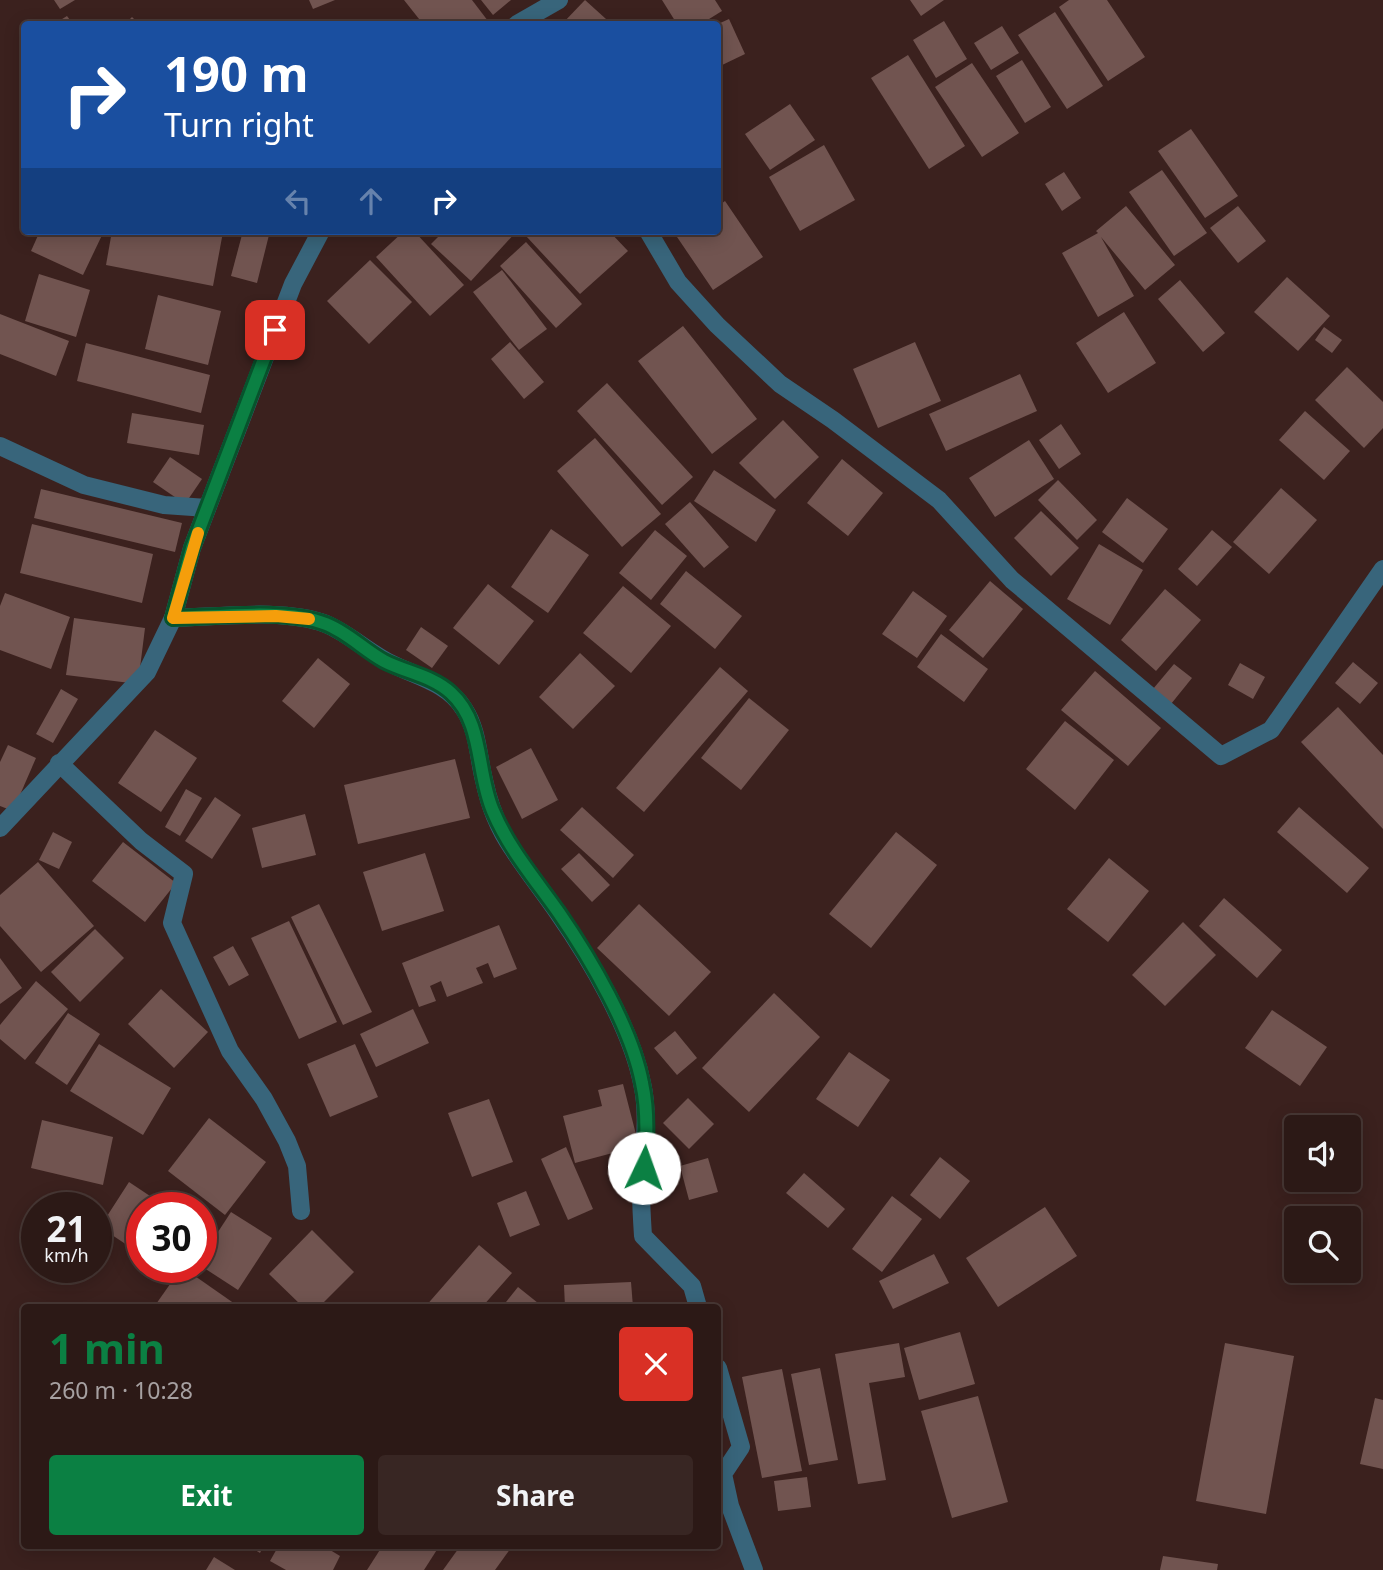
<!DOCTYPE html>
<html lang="en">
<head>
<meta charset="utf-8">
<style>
  :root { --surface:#2c1916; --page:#382623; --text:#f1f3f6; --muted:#a6a0a1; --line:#483835; --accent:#0b8043 }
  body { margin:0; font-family:"Noto Sans",sans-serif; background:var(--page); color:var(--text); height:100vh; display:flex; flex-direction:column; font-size:26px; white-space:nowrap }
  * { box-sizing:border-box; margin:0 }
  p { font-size:23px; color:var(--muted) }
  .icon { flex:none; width:38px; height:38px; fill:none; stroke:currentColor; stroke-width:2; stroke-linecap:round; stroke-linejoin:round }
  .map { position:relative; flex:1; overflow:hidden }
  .details { position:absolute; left:21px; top:1304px; width:700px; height:245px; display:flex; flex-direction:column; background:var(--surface); border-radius:7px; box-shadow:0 4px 18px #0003,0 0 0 2px var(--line) }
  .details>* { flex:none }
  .top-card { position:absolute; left:21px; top:21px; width:700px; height:214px; border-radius:7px; box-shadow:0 4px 18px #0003,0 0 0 2px var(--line); background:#1a4fa0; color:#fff; overflow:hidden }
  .buttons { position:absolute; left:1284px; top:1115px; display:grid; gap:14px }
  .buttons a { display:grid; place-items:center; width:77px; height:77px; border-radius:7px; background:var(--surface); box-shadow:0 4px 18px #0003,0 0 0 2px var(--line); font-size:35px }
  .speed { position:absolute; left:21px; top:1192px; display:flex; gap:14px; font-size:35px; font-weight:700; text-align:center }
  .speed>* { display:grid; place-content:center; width:91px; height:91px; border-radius:50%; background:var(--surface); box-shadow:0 4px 18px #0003,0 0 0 2px var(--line); line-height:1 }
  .speed small { font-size:18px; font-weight:400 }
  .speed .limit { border:10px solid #d22; background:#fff; color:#111 }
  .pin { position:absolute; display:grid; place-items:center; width:60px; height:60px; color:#fff; margin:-30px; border-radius:14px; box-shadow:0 4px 10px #0006 }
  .me { position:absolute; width:77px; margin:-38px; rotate:3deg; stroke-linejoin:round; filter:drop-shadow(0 0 5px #0008) }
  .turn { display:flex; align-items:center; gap:24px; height:147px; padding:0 28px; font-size:32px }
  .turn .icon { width:91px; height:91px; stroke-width:2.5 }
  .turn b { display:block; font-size:49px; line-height:60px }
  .lanes { display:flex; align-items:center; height:66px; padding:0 28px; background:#0003; justify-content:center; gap:35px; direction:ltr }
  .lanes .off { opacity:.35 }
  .round { display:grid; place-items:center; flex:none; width:74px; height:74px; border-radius:7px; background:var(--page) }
  .head { display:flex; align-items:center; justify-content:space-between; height:119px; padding:0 28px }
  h1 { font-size:42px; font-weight:700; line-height:52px; color:var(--accent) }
  .cta { display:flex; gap:14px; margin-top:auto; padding:14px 28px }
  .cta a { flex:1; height:80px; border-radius:7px; background:var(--accent); color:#fff; font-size:28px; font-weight:700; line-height:80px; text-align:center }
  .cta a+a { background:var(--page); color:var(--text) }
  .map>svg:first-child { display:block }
  .building { fill:#715450 }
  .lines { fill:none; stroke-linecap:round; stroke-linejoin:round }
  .street { stroke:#38657b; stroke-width:18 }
  .route-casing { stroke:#07532c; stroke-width:18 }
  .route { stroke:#0b8043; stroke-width:12 }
  .slow { stroke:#f59e0b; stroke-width:12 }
</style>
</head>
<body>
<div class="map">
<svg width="1383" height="1570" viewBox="0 0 1383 1570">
  <rect width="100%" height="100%" fill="#3b211e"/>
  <g class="building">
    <polygon points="54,0 75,0 60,9"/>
    <polygon points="309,0 335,0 313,9"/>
    <polygon points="404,0 472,0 488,21 484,24 423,24"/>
    <polygon points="481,0 511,0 493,15"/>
    <polygon points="585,0 606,19 600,24 562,24"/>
    <polygon points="662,0 715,0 722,11 701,24 677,24"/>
    <polygon points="910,0 944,0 921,16"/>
    <polygon points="1069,0 1107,0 1145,57 1108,81 1059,7"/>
    <polygon points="1055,12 1103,86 1067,109 1018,35"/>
    <polygon points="67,16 73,24 54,24"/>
    <polygon points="132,17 139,24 125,24"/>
    <polygon points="729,19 745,54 718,67 718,24"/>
    <polygon points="944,21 967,59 936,78 913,40"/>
    <polygon points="1002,26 1019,53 991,70 974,43"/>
    <polygon points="908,55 965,146 929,169 871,78"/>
    <polygon points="1022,60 1051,107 1025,123 996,76"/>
    <polygon points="972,63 1019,133 982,157 935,87"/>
    <polygon points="790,104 815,140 770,170 745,134"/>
    <polygon points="1191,129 1238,196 1205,218 1158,151"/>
    <polygon points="824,145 855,200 800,231 769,177"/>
    <polygon points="1162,170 1207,233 1174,256 1129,192"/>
    <polygon points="1064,172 1081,198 1062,211 1045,184"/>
    <polygon points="725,201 763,257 713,290 675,234 679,231 718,231 718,206"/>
    <polygon points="1126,206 1175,265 1145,290 1101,237 1134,296 1098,317 1062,253 1098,233 1096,231"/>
    <polygon points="1238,206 1266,241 1238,263 1210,228"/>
    <polygon points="40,231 104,231 83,275 31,251"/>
    <polygon points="112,231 223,232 213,286 106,265"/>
    <polygon points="243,231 270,231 257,283 231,276"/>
    <polygon points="404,231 414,231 464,285 430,316 376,257"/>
    <polygon points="444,231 517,231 471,281 431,244"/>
    <polygon points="531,231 609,231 628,251 580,294 526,236"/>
    <polygon points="526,242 582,304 556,328 500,266"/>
    <polygon points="370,260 412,302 369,344 327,301"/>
    <polygon points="502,270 547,329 519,350 473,292"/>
    <polygon points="39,274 90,290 76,337 25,321"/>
    <polygon points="1287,277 1330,316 1298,351 1254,312"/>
    <polygon points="1180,280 1225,333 1203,352 1158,299"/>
    <polygon points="158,295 221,311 208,365 145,349"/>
    <polygon points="1124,312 1156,363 1108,393 1076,343"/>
    <polygon points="0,314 69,341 56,376 0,354"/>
    <polygon points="683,326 757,419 712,454 638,361"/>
    <polygon points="1324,327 1342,340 1332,353 1315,340"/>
    <polygon points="510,342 544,382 524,399 491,359"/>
    <polygon points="915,342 941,401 878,428 853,369"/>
    <polygon points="86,343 210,375 201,413 77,381"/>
    <polygon points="1347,367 1383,402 1383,428 1364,448 1315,400"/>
    <polygon points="1020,374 1037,411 946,451 929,414"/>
    <polygon points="607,383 693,477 662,505 577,411"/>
    <polygon points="1305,411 1350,451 1324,480 1279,440"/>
    <polygon points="132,413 204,425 199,455 127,443"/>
    <polygon points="783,420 819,457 775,499 739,463"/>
    <polygon points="1061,424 1081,454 1059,469 1039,440"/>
    <polygon points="595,438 661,514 622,547 557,471"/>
    <polygon points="1029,440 1054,479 995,517 969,478"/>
    <polygon points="170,457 202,479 185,504 153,482"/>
    <polygon points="842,459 883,493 848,536 807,503"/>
    <polygon points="714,470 776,510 756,542 694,501"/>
    <polygon points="1058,480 1097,520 1077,540 1038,500"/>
    <polygon points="1281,488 1317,520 1269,574 1233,542"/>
    <polygon points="41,489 182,523 175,552 34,518"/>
    <polygon points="1127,498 1168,529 1143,563 1102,532"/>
    <polygon points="690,502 729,547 704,568 665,524"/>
    <polygon points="1041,511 1079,548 1051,576 1014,538"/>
    <polygon points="32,524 153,554 142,603 20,573"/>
    <polygon points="551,529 589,555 548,613 511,587"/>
    <polygon points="655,530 687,556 651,600 619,573"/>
    <polygon points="1212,530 1232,547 1197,586 1178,569"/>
    <polygon points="1099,544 1143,570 1110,625 1067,599"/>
    <polygon points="686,571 742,616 715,649 660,604"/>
    <polygon points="990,581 1023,609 983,658 949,630"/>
    <polygon points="488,584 534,621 499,665 453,628"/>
    <polygon points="623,586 671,626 631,673 583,633"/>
    <polygon points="1165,589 1201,620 1156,671 1121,640"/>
    <polygon points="913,591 947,616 917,658 882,634"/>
    <polygon points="5,593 70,617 51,669 0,650 0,606"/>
    <polygon points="74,618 145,628 138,684 66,675"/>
    <polygon points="421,627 448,646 432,668 406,650"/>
    <polygon points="941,634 988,669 964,702 917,667"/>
    <polygon points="580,653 615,686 573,729 539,697"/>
    <polygon points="318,658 350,684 314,728 282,701"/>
    <polygon points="1353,662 1378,683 1360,704 1335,683"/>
    <polygon points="1240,663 1265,677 1253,699 1228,685"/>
    <polygon points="1174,664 1192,678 1171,704 1153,689"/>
    <polygon points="720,667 748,691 644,812 616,788"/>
    <polygon points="1095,671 1161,728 1128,766 1061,710"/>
    <polygon points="61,689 78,699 53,743 36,734"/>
    <polygon points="749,698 789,730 741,790 701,758"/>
    <polygon points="1338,707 1383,755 1383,829 1301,742"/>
    <polygon points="1065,721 1114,760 1075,810 1026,769"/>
    <polygon points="155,730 197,758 161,812 118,783"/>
    <polygon points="8,745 36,758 13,811 0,806 0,762"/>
    <polygon points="531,748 558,800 522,819 496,767"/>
    <polygon points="455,759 470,818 358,844 344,785"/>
    <polygon points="186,789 202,798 180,836 165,827"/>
    <polygon points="215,797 241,815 212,859 185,841"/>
    <polygon points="582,807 634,855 613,878 560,830"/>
    <polygon points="1299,807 1369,868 1347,893 1277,832"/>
    <polygon points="305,814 316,855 262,868 252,828"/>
    <polygon points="53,832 72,842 59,869 39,860"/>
    <polygon points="896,832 937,865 871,948 829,914"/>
    <polygon points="123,842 176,883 145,922 92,881"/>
    <polygon points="425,853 444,911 382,931 363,872"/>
    <polygon points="579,853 610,885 592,902 561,869"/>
    <polygon points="1109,858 1149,891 1108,942 1067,909"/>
    <polygon points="38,862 94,926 41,972 0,926 0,895"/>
    <polygon points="1224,898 1282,950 1257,978 1199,926"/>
    <polygon points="319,904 372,1012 343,1025 291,917"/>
    <polygon points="639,904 711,972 669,1016 597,948"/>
    <polygon points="289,921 337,1022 299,1039 251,938"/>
    <polygon points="1183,922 1216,955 1165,1006 1132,975"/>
    <polygon points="499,925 517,969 494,978 488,963 476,968 483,983 447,997 441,981 430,986 436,1001 419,1007 402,963"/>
    <polygon points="95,929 124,958 80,1002 51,972"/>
    <polygon points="233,946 249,975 229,986 213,957"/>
    <polygon points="0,958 22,988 0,1004"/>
    <polygon points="36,981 68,1009 25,1060 0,1039 0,1025"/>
    <polygon points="161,989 208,1032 174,1068 128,1024"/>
    <polygon points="774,993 820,1037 749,1112 702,1068"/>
    <polygon points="413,1009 429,1043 376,1067 360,1034"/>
    <polygon points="1272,1010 1327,1047 1300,1086 1245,1048"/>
    <polygon points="68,1013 100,1034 67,1085 35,1063"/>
    <polygon points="675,1031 697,1058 677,1075 654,1048"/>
    <polygon points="99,1044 171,1088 143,1135 70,1091"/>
    <polygon points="355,1044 378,1097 330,1117 307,1064"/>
    <polygon points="849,1052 890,1080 858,1127 816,1099"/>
    <polygon points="623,1084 639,1146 575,1163 563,1116 602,1106 598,1090"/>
    <polygon points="688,1098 714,1124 689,1149 663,1123"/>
    <polygon points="489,1099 513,1162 472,1177 448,1113"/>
    <polygon points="209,1118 266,1162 225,1215 168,1171"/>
    <polygon points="42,1120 113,1137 103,1185 31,1168"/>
    <polygon points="566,1147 593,1209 568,1220 541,1159"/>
    <polygon points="940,1157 970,1181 940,1219 910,1195"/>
    <polygon points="708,1158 718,1192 689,1200 680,1166"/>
    <polygon points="804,1173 845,1209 828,1228 786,1193"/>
    <polygon points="129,1182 168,1208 142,1208 142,1255 100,1227"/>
    <polygon points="526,1191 540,1225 510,1237 497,1203"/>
    <polygon points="892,1196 922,1219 882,1272 852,1249"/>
    <polygon points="1045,1207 1077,1256 998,1307 966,1258"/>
    <polygon points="231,1212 272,1238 238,1290 201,1266 201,1258"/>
    <polygon points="312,1230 354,1272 319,1307 303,1307 269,1274"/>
    <polygon points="479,1245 512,1273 482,1307 425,1307"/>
    <polygon points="934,1254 949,1283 893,1309 879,1281"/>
    <polygon points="182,1267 235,1304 232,1307 154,1307"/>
    <polygon points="631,1282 633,1307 565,1307 564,1285"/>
    <polygon points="518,1287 543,1307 502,1307"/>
    <polygon points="960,1332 975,1384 919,1400 904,1348"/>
    <polygon points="899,1343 905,1377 869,1383 886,1480 858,1484 835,1354"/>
    <polygon points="1225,1343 1294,1356 1266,1514 1196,1501"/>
    <polygon points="820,1368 838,1460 809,1465 791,1374"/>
    <polygon points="782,1369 802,1471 762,1478 742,1377"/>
    <polygon points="978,1396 1008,1502 952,1518 921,1411"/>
    <polygon points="1375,1398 1383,1400 1383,1469 1360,1464"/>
    <polygon points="807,1477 811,1507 778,1511 774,1481"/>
    <polygon points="247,1545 264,1545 260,1553"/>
    <polygon points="279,1545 322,1545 340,1556 333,1570 286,1570 270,1561"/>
    <polygon points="383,1545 440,1545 424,1570 367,1570"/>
    <polygon points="461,1545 513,1545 495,1570 443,1570"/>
    <polygon points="1163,1556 1218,1564 1217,1570 1160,1570"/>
    <polygon points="214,1557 235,1570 206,1570"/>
  </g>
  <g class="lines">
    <g class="street">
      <polyline points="517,24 559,0"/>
      <polyline points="648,231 678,282 717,325 780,384 833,420 939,500 1012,580 1221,756 1271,730 1383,569"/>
      <polyline points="0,446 84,485 164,505 207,508"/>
      <path d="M173 618C217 617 285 608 326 624 350 634 370 654 394 665 419 677 449 684 464 709 478 730 478 756 484 780 489 804 498 828 512 848 526 870 543 891 558 913 590 959 631 1028 642 1083 650 1118 643 1154 641 1189 641 1204 642 1221 643 1236L692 1286 698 1307"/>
      <polyline points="59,763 141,841 184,874 172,923 230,1051 264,1099 287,1141 297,1166 301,1211"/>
      <polyline points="0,828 147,672 173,618 192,548 293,284 321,231"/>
      <polyline points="718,1368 741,1447 723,1474 730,1506 754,1570"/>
    </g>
  </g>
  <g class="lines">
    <g class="route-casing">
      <path id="route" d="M275 330 192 548 173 618C217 617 285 608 326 624 347 632 364 650 384 661 405 672 433 676 451 693 484 723 476 772 493 811 509 849 535 879 559 913 590 958 632 1029 642 1083 648 1110 647 1141 644 1168"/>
    </g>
    <use href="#route" class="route"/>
    <polyline class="slow" points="198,533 173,618 276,616 309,619"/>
  </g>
</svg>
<div class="buttons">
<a><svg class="icon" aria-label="sound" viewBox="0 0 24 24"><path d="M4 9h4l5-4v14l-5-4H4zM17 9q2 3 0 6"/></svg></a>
<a><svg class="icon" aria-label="search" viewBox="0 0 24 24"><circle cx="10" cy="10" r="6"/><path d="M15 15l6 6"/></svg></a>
</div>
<div class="speed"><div>21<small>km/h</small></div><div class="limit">30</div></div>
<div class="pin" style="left:275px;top:330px;background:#d93025"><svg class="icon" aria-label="arrive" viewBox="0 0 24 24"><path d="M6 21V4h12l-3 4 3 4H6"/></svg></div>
<svg class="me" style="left:644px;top:1168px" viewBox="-20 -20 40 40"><circle r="19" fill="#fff"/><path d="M0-13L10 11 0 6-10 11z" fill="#0b8043"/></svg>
<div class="top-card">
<div class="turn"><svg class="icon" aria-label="right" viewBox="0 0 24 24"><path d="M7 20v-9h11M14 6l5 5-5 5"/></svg><div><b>190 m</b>Turn right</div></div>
<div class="lanes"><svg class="icon off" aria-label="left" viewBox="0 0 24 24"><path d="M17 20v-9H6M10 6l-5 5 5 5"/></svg><svg class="icon off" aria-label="ahead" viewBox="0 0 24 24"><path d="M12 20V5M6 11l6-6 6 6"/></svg><svg class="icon" aria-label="right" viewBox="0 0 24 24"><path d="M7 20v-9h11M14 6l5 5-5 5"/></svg></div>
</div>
<section class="details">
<div class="head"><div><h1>1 min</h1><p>260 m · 10:28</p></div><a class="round" style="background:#d93025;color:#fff"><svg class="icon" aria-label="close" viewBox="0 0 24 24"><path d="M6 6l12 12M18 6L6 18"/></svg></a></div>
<div class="cta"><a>Exit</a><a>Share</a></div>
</section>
</div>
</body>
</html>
